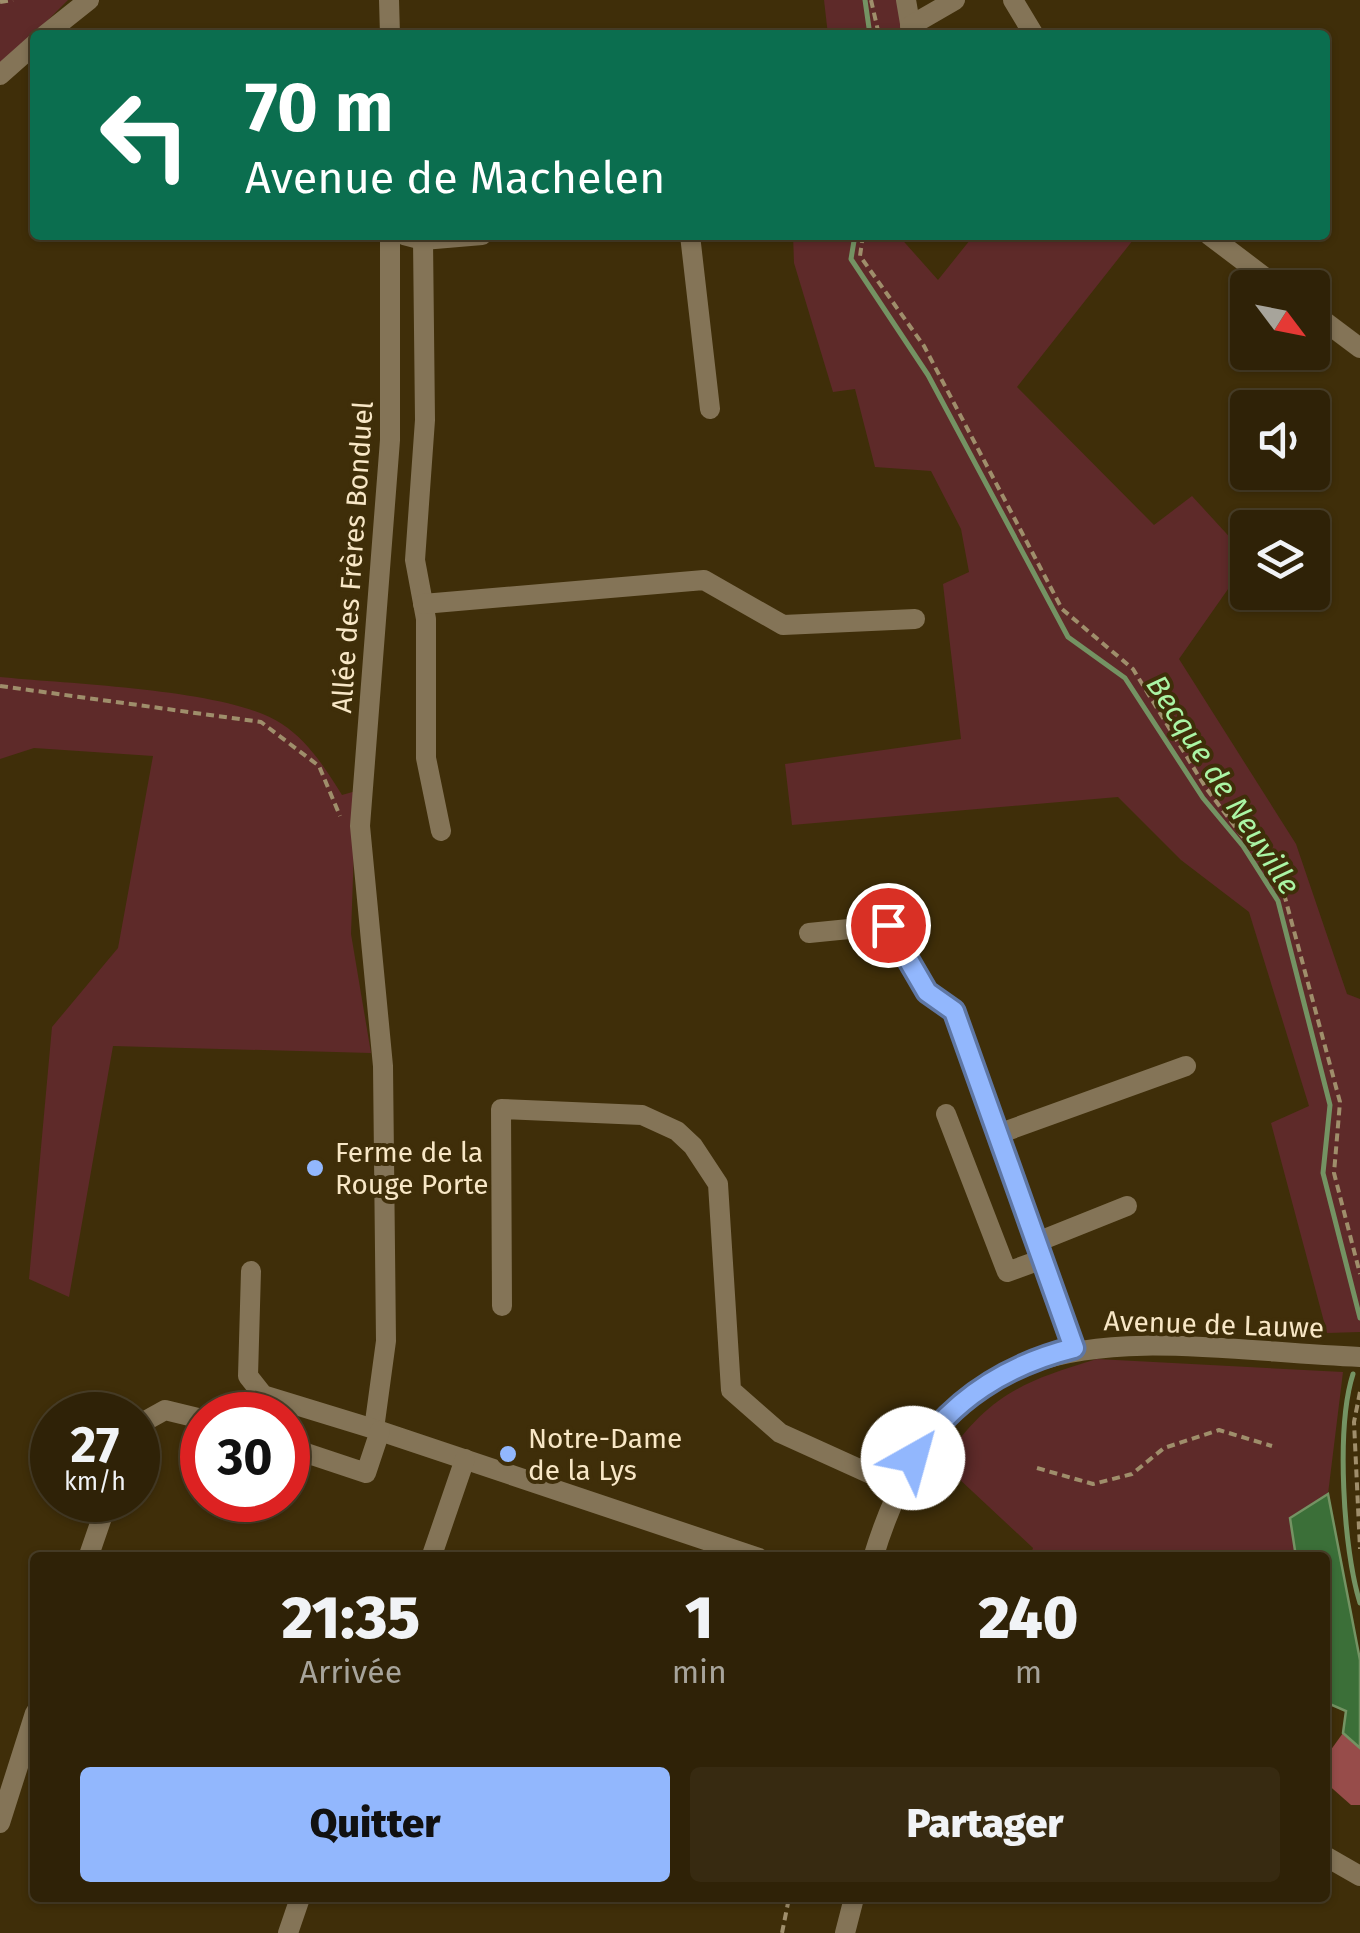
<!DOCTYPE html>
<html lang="fr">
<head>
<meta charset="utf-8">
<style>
  :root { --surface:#2f2207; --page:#372a11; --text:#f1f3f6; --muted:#a7a49b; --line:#4a3f28; --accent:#92b7fd }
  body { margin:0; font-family:"Fira Sans",sans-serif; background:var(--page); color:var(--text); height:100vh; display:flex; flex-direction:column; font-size:38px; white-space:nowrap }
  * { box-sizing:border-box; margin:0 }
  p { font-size:32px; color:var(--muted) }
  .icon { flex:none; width:55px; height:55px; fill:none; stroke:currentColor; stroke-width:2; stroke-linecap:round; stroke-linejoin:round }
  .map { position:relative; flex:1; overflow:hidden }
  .details { position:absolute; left:30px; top:1552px; width:1300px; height:350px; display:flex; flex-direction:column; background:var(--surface); border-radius:10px; box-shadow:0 2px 8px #0004,0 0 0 2px var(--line) }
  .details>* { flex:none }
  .top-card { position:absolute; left:30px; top:30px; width:1300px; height:210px; border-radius:10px; box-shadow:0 2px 8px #0004,0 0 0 2px var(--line); background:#0b6e4f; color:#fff; overflow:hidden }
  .needle { width:65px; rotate:122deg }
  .buttons { position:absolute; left:1230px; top:270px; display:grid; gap:20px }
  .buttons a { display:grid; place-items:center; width:100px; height:100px; border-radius:10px; background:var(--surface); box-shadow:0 2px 8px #0004,0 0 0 2px var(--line); font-size:50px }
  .speed { position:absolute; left:30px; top:1392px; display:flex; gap:20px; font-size:50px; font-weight:700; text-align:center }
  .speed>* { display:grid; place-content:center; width:130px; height:130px; border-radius:50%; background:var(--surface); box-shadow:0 2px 8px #0004,0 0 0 2px var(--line); line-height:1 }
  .speed small { font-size:25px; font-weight:400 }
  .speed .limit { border:15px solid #d22; background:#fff; color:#111 }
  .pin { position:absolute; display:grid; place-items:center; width:85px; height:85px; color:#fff; margin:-42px; border:5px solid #fff; border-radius:50%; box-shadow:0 2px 10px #0007 }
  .me { position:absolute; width:110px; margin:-55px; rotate:38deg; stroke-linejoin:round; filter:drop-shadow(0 0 8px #0008) }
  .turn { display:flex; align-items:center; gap:35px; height:210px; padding:0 50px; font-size:45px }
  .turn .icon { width:130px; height:130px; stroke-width:2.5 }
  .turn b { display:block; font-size:70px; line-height:85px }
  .eta { display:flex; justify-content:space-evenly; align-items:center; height:170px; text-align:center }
  .eta b { font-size:60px; font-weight:800; line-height:70px }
  .button { display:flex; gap:20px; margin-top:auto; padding:20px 50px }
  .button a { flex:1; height:115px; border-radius:10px; background:var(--accent); color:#111; font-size:40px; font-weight:800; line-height:115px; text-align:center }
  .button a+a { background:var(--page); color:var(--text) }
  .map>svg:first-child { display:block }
  .green { fill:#5e2a29 }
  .forest { fill:#974c4a }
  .water { fill:#3b6f38; stroke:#749363; stroke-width:2.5 }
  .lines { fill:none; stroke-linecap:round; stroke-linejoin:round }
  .stream { stroke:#749363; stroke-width:5 }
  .path { stroke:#9f8e6b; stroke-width:4; stroke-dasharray:8 5; stroke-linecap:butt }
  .minor { stroke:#847457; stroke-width:20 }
  .route-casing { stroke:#5f77a4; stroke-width:25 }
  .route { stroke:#92b7fd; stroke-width:18 }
  .poi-dot { fill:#92b7fd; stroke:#3f2e09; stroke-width:4 }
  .labels { text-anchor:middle; stroke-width:8; stroke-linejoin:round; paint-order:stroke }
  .street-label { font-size:28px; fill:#f8e7c6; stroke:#3f2e09 }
  .poi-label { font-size:28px; fill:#f8e7c6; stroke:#3f2e09; text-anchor:start }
  .water-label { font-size:30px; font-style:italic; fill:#aaf5a4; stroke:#3f2e09 }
</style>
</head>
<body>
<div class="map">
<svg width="1360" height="1933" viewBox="0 0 1360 1933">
  <rect width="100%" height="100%" fill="#3f2e09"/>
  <g class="green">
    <polygon points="0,0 68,0 0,68"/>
    <polygon points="824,0 900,0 906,35 828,35"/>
    <polygon points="793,235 898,235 938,280 974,235 1137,235 1017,387 1154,525 1192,496 1247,556 1247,562 1179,659 1296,844 1347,994 1360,999 1360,1332 1327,1333 1271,1123 1309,1106 1249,912 1181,860 1118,797 792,825 785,764 961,739 943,584 969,572 961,529 931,471 875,467 855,389 833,392 794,263"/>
    <path d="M0 677C67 684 232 689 282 724 308 741 326 769 342 795L356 791 351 934 371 1053 113 1046 69 1297 29 1279 52 1027 118 948 153 756 34 748 0 759Z"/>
    <path d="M1097 1359 1343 1372 1328 1494 1291 1518 1296 1557H1030L1033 1548 942 1463C988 1396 1020 1382 1097 1359Z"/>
  </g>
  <polygon class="forest" points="1343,1733 1360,1748 1360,1805 1351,1805 1325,1782 1325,1758"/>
  <polygon class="water" points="1328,1494 1360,1660 1360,1748 1343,1733 1346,1711 1325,1702 1325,1558 1296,1557 1290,1518"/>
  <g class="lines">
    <g class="stream">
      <polyline points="865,0 870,35"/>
      <polyline points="855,235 851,259 928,375 1068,637 1125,678 1203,798 1243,846 1278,901 1330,1105 1323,1173 1360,1318"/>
      <path d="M1353 1374C1336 1427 1343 1549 1360 1603"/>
    </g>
    <g class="path">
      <polyline points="871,0 879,35"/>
      <polyline points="0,2 13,0"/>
      <polyline points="863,235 860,256 924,346 1062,609 1133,669 1206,788 1283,890 1340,1102 1334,1173 1360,1274"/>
      <polyline points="0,686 261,722 319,766 340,816"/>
      <polyline points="1360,1392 1354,1422 1360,1549"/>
      <polyline points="1037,1468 1093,1484 1132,1474 1164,1448 1219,1430 1272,1446"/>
      <polyline points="782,1933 789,1898"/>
    </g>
    <g class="minor">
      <polyline points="389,0 390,35"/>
      <polyline points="906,0 912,35"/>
      <polyline points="1013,0 1034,35"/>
      <polyline points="910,26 955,0"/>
      <polyline points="45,35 89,0"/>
      <polyline points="0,75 35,44"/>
      <polyline points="390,235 390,440 360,826 383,1066 386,1341 374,1429 759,1558"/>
      <polyline points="404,235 423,240 482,235"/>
      <polyline points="690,235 710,409"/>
      <polyline points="1209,235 1279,288"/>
      <polyline points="423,240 425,420 415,560 426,619 426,758 441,831"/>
      <polyline points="1312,312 1360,348"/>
      <polyline points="423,604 704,580 783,625 915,619"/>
      <polyline points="809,933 889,925 927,992 954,1011 1075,1348"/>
      <polyline points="946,1114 1007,1272 1043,1259"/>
      <polyline points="998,1134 1186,1066"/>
      <polyline points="1037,1242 1127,1206"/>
      <polyline points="251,1271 248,1376 263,1395 374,1429"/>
      <polyline points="502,1306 501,1109 642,1115 677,1131 693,1146 718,1184 731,1390 780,1433 897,1486"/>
      <polyline points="138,1425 165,1410 202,1419"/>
      <polyline points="288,1447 366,1473 380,1431"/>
      <polyline points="88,1558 108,1500"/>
      <polyline points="431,1558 465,1459"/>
      <path d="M873 1558C953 1292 1139 1347 1360 1357"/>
      <polyline points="0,1823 35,1713"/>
      <polyline points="1325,1856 1360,1876"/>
      <polyline points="288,1933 300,1898"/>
      <polyline points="845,1933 854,1898"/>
    </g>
  </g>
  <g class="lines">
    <g class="route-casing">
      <path id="route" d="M888 925 927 992 954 1011 1074 1348C1006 1365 952 1399 913 1458"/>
    </g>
    <use href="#route" class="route"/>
  </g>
  <g class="poi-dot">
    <circle cx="315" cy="1168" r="10"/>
    <circle cx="508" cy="1454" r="10"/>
  </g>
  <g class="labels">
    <g class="street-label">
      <text transform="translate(352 557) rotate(-86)" y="10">Allée des Frères Bonduel</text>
      <text transform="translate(1214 1324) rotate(2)" y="10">Avenue de Lauwe</text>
    </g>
    <g class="poi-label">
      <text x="335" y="1162">Ferme de la<tspan x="335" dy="32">Rouge Porte</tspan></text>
      <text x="528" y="1448">Notre-Dame<tspan x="528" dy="32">de la Lys</tspan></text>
    </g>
    <g class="water-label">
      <text transform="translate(1223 785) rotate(57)" y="10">Becque de Neuville</text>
    </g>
  </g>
</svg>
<div class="buttons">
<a><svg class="needle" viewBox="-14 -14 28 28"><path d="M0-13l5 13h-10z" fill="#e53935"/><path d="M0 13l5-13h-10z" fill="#a7a49b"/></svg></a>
<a><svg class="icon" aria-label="sound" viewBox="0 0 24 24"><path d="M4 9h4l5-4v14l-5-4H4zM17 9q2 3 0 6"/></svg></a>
<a><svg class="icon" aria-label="layers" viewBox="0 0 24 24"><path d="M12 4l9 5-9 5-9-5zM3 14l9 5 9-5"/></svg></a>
</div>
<div class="speed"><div>27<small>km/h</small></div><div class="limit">30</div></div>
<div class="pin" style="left:888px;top:925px;background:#d93025"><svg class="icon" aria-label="arrive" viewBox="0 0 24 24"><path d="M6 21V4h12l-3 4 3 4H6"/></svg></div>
<svg class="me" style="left:913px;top:1458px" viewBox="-20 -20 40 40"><circle r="19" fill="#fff"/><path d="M0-13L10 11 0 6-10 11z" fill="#92b7fd"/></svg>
<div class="top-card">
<div class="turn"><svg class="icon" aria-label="left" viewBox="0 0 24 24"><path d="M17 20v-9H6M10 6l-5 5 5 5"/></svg><div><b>70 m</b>Avenue de Machelen</div></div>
</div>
<section class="details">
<div class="eta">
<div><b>21:35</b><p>Arrivée</p></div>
<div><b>1</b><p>min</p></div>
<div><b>240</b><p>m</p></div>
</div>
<div class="button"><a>Quitter</a><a>Partager</a></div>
</section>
</div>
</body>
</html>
